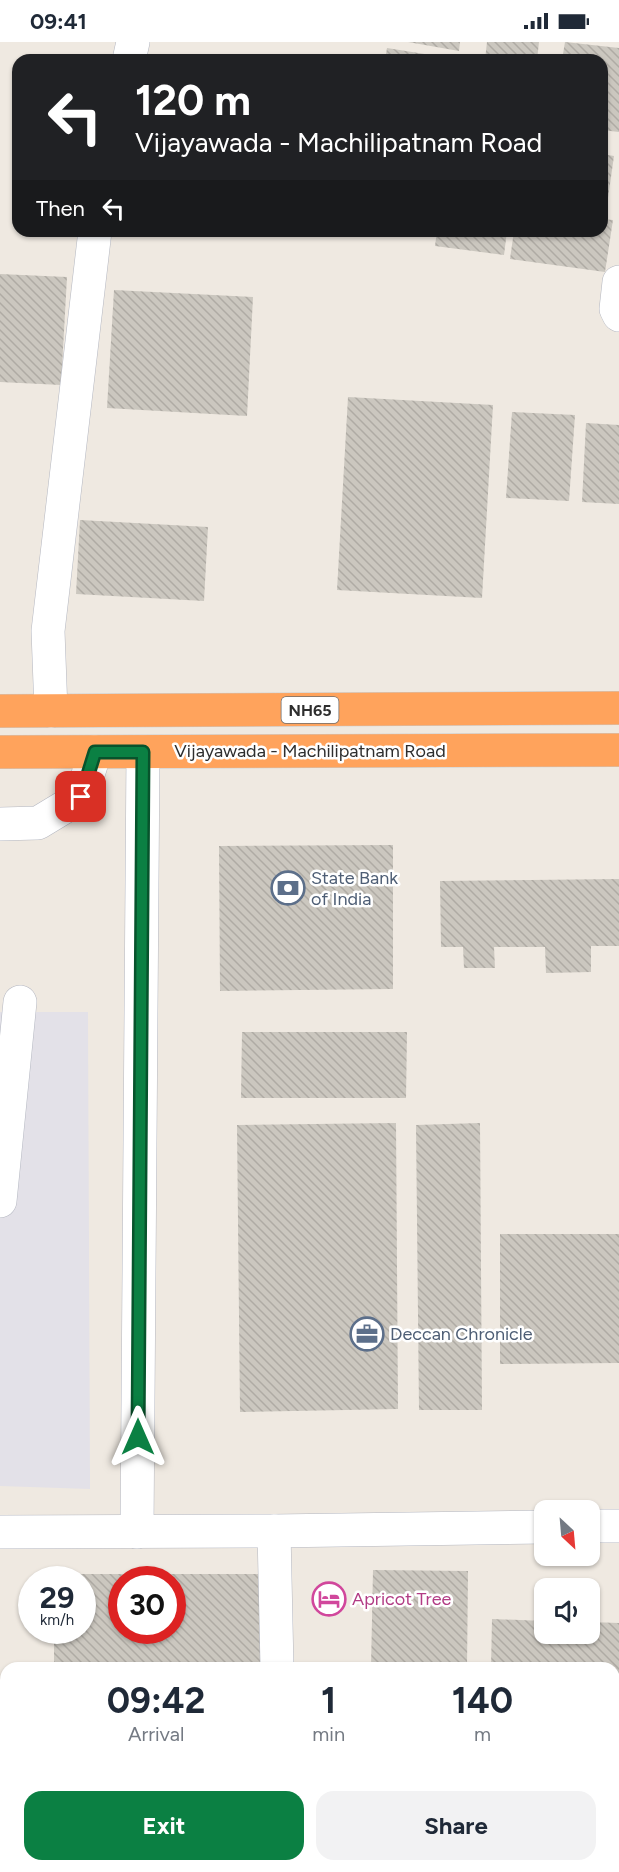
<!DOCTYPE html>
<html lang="en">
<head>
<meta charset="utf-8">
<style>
  :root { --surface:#fff; --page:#f2f2f3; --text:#1f2937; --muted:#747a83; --accent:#0b8043 }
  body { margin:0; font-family:Figtree,sans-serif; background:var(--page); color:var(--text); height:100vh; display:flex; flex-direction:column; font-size:22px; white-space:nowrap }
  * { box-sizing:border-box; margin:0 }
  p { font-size:20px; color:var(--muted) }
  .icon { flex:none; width:33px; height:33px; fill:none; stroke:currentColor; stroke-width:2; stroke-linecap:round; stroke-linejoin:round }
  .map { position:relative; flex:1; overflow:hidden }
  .panel { position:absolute; left:0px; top:1620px; width:620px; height:210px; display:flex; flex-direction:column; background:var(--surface); border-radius:18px 18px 0 0; box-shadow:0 2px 4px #0004 }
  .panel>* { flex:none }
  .top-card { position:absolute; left:12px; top:12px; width:596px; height:183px; border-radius:18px; box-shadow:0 2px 4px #0004; background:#202124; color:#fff; overflow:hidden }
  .needle { width:39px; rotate:154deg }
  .fabs { position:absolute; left:534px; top:1458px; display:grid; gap:12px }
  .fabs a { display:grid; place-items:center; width:66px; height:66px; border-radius:12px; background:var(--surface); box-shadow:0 2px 4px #0004; font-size:30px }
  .speed { position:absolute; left:18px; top:1524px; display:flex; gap:12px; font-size:30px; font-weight:700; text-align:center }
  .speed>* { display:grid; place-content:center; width:78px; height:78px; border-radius:50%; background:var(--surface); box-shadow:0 2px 4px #0004; line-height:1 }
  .speed small { font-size:15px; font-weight:400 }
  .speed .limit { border:9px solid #d22; background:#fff; color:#111 }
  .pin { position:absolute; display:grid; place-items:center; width:51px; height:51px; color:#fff; margin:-26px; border-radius:12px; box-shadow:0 3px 9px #0006 }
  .me { position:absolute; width:66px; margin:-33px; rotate:0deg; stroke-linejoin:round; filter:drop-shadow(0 0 4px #0008) }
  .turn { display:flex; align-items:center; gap:21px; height:126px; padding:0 24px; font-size:27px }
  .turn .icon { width:78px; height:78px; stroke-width:2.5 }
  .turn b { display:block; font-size:42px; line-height:51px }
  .then { display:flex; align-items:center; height:57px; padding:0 24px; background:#0003; gap:12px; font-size:22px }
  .eta { display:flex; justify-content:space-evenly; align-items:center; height:102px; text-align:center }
  .eta b { font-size:36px; font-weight:700; line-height:42px }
  .button { display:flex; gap:12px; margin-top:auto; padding:12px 24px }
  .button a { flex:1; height:69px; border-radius:18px; background:var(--accent); color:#fff; font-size:24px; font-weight:700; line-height:69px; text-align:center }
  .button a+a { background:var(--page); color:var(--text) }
  .status { display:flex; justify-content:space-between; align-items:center; height:42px; padding:0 30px; background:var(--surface); direction:ltr }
  .status svg { height:16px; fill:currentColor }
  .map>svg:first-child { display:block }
  .industrial { fill:#e3e1e8 }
  .building { fill:url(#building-back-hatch); fill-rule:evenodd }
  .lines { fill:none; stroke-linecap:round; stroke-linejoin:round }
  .minor-casing { stroke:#b4b7c1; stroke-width:34 }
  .highway-casing { stroke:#c9c9c9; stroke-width:34 }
  .minor { stroke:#fff; stroke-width:33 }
  .highway { stroke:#ffa35c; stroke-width:33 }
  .route-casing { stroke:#07532c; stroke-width:15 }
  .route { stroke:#0b8043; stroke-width:10 }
  .labels { text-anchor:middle; stroke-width:5; stroke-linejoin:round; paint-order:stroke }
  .shield { fill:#fff; stroke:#6d6d6d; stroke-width:1.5 }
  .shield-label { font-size:16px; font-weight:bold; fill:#2e2e2e }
  .street-label { font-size:18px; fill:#2e2e2e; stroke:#fff }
  .service-label { font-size:18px; fill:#4e5e75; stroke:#fff; text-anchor:start }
  .hotel-label { font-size:18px; fill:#b23c85; stroke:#fff; text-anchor:start }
</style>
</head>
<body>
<div class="status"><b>09:41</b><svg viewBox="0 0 49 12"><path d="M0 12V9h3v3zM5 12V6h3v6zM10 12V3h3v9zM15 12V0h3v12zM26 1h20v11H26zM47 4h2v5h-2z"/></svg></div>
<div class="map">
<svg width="619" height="1830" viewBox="0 0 619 1830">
  <defs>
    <pattern id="building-back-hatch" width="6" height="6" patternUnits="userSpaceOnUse" patternTransform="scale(1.5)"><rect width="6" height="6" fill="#cbc7bf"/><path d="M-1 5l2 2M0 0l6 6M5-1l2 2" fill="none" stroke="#afaba4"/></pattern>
  </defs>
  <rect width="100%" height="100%" fill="#efe9e1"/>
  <polygon class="industrial" points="0,970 88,970 90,1447 0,1444"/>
  <g class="building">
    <polygon points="408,0 460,0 459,9"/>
    <polygon points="487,0 539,0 537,18 485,18"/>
    <polygon points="565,0 619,6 619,90 602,88 602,18 562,18"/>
    <polygon points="387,6 456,17 456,18 385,18"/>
    <polygon points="602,112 614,114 606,170 602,170"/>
    <polygon points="602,177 613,178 605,230 510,217 514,189 602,189"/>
    <polygon points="437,189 507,189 504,213 435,204"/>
    <polygon points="0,232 67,235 61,343 0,340"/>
    <polygon points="114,248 253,255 247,374 107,366"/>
    <polygon points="348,355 493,363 482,556 337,548"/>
    <polygon points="512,370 575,373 569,459 506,456"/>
    <polygon points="586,381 619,383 619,462 582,460"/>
    <polygon points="80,478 208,485 204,559 76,552"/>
    <polygon points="393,803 393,947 220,949 219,804"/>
    <polygon points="619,837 619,904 591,904 591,930 546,931 545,905 494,905 495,926 464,926 463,905 441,905 440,839"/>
    <polygon points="242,990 407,990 406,1056 241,1056"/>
    <polygon points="396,1081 398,1367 240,1370 237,1083"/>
    <polygon points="480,1081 482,1368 419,1368 416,1083"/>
    <polygon points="500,1192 619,1192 619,1321 500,1322"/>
    <polygon points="373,1528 468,1529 467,1626 371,1625"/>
    <path d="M54 1532H262V1626H54V1588H82V1538H54ZM122 1538H172V1588H122Z"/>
    <polygon points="492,1577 544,1579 544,1592 590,1592 590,1580 619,1581 619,1745 614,1745 614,1626 491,1626"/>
    <polygon points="133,1824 204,1824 205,1830 133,1830"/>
    <rect x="234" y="1824" width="38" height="6"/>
    <rect x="590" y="1826" width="29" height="4"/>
  </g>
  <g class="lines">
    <g class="minor-casing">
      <g id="minor">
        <polyline points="129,18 133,0"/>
        <polyline points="619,240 616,267 619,273"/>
        <polyline points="51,669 48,589 95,189"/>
        <polyline points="0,782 38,781 81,755 95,710"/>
        <polyline points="0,1159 20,960"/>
        <polyline points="590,1484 619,1484"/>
        <polyline points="274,1489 277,1626"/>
        <polyline points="0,1490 274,1489 544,1485"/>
        <polyline points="137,1490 143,710"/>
        <polyline points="281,1824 281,1830"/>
      </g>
    </g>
    <g class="highway-casing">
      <g id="highway">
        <polyline points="0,669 619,666"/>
        <polyline points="0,710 619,708"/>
      </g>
    </g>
    <use href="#minor" class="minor"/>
    <use href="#highway" class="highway"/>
  </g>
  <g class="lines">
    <g class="route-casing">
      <polyline id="route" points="81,755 95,710 143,710 138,1395"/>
    </g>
    <use href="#route" class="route"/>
  </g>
  <defs>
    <g id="bank-ring" transform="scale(1.725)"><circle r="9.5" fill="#fff" stroke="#5c6f8a" stroke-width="1.5"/><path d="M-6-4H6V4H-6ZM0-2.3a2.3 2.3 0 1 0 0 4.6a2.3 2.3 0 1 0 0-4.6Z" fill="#5c6f8a"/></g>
    <g id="office-ring" transform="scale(1.725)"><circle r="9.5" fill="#fff" stroke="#5c6f8a" stroke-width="1.5"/><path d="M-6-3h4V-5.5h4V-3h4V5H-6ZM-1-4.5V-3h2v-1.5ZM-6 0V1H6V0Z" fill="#5c6f8a"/></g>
    <g id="hotel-ring" transform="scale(1.725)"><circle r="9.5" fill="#fff" stroke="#d1479c" stroke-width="1.5"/><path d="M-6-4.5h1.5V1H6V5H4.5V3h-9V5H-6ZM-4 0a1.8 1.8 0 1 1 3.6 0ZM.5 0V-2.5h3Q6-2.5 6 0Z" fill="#d1479c"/></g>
  </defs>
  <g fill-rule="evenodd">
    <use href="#bank-ring" x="288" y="846"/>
    <use href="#office-ring" x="367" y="1292"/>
    <use href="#hotel-ring" x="329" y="1557"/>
  </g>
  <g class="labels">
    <rect class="shield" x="281.5" y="655" width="57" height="26" rx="4.5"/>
    <g class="shield-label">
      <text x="310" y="674">NH65</text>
    </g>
    <g class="street-label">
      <text x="310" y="715">Vijayawada - Machilipatnam Road</text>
    </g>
    <g class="service-label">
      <text x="311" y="842">State Bank<tspan x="311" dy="21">of India</tspan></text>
      <text x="390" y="1298">Deccan Chronicle</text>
    </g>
    <g class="hotel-label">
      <text x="352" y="1563">Apricot Tree</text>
    </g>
  </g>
</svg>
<div class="fabs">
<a><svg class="needle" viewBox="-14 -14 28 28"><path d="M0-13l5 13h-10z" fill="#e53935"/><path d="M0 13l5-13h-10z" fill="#747a83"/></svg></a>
<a><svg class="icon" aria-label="sound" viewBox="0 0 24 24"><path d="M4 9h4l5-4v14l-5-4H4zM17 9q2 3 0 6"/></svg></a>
</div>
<div class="speed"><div>29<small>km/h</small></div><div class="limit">30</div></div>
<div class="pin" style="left:81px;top:755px;background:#d93025"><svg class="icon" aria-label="arrive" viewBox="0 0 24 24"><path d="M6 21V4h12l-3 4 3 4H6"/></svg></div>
<svg class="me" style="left:138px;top:1395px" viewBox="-20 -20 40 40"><path d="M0-17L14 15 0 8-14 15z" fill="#0b8043" stroke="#fff" stroke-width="4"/></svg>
<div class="top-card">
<div class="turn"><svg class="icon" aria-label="left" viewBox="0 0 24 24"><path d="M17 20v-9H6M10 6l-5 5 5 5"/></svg><div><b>120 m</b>Vijayawada - Machilipatnam Road</div></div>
<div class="then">Then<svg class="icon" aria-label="left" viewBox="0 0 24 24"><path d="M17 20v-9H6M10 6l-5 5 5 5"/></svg></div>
</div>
<section class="panel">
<div class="eta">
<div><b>09:42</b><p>Arrival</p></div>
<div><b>1</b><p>min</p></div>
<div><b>140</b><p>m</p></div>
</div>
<div class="button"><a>Exit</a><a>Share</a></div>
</section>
</div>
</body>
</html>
